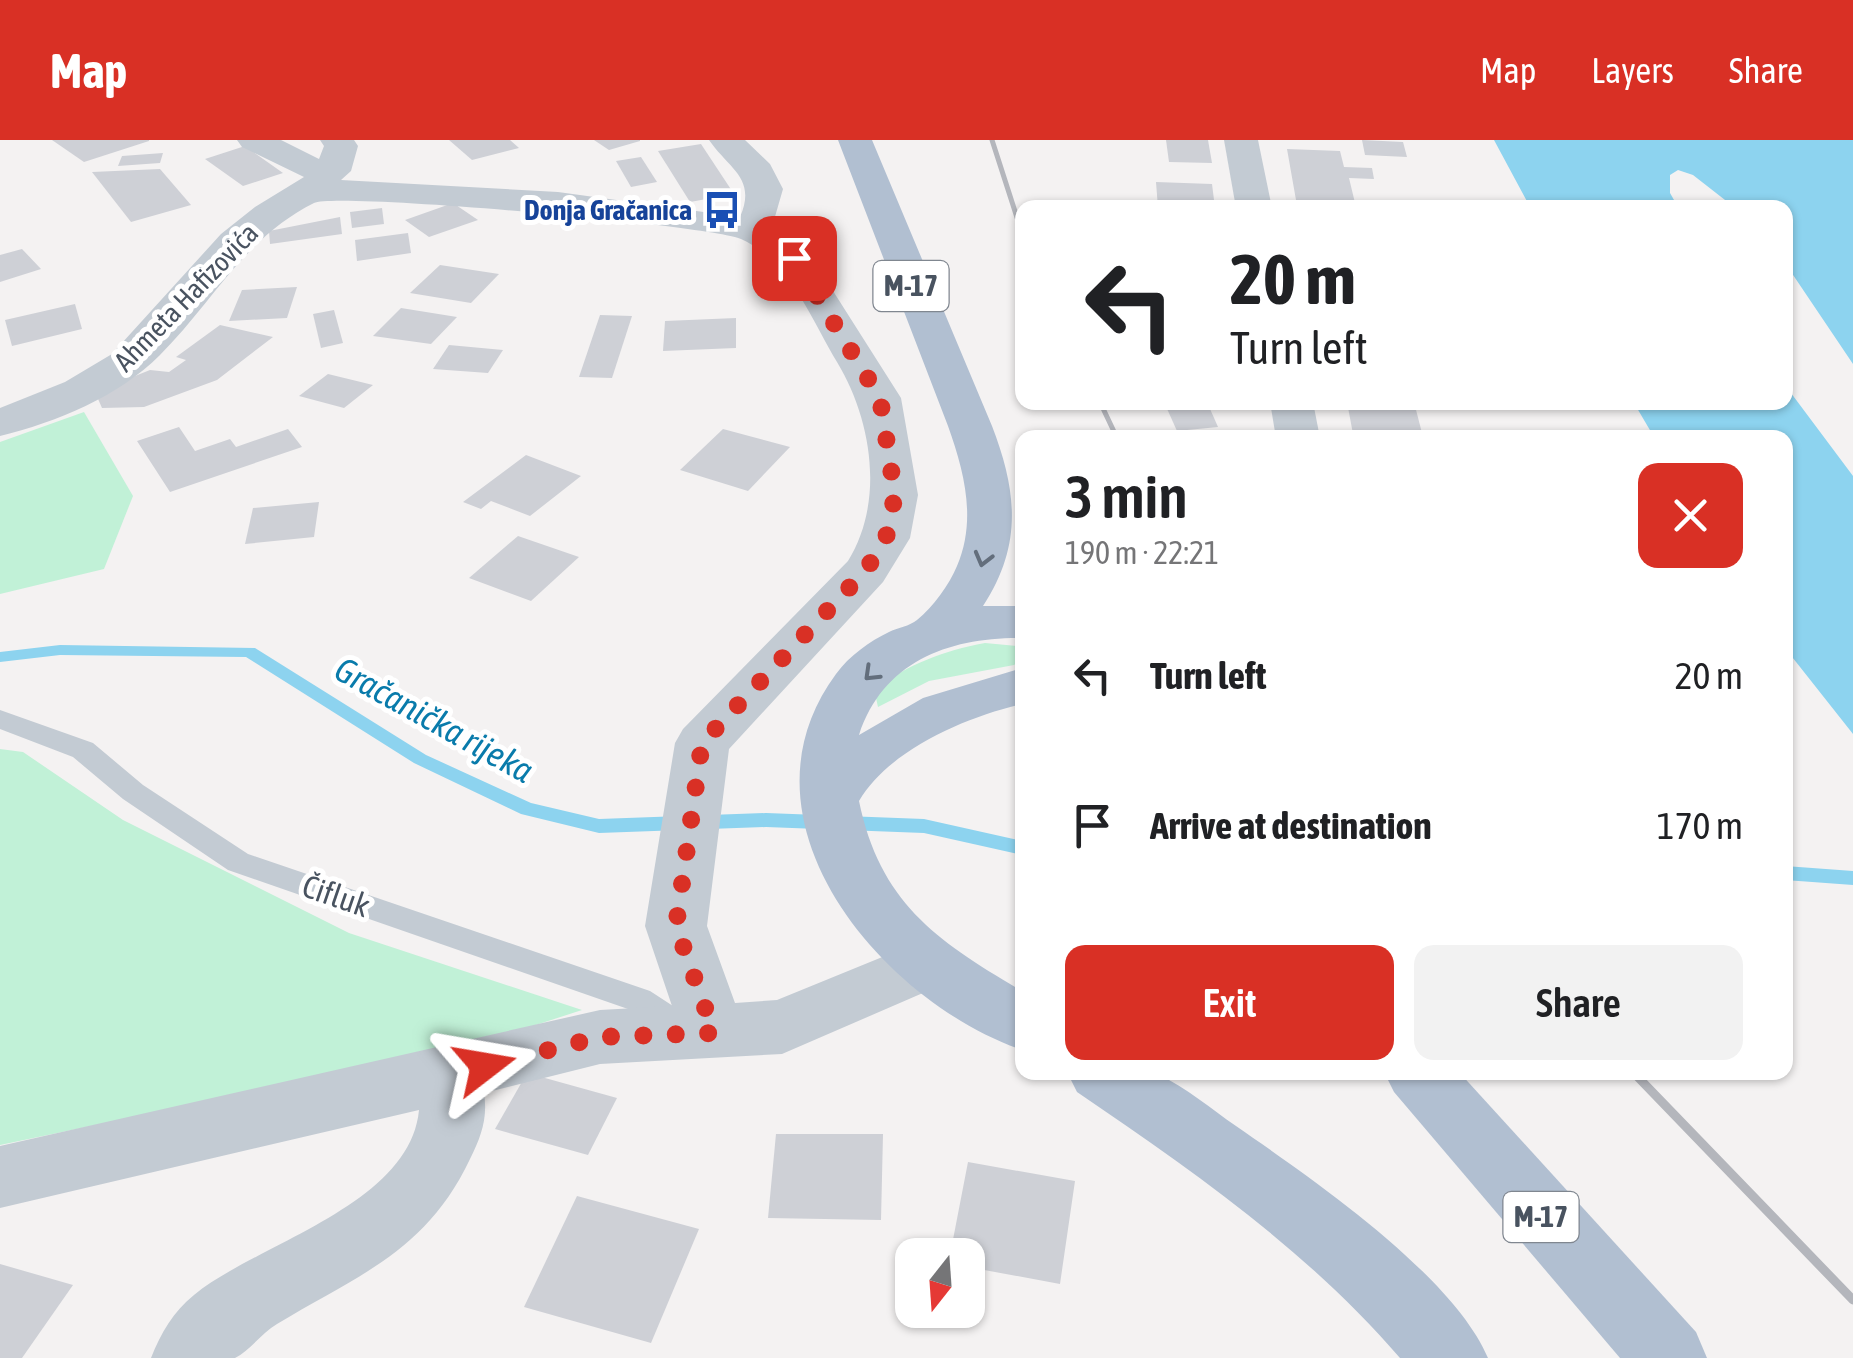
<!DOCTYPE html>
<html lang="en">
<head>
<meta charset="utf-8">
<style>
  :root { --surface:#fff; --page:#f2f2f2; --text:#202124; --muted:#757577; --accent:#d93025 }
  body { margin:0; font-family:"Asap Condensed",sans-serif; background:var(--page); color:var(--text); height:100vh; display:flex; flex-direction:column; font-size:38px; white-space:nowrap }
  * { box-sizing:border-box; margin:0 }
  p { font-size:32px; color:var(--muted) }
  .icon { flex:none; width:55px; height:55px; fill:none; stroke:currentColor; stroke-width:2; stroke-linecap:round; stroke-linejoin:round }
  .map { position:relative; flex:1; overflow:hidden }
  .side { position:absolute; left:1015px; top:290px; width:778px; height:650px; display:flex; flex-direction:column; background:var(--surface); border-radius:20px; box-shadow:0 2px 8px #0004 }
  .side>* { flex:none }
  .hud { position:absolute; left:1015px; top:60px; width:778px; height:210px; border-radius:20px; box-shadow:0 2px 8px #0004; background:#fff; color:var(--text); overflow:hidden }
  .needle { width:65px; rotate:197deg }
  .tools { position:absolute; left:895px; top:1098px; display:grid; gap:20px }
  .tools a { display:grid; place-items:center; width:90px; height:90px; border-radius:20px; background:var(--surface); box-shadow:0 2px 8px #0004; font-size:50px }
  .pin { position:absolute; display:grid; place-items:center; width:85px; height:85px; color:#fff; margin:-42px; border-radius:20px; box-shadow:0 5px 15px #0006 }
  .me { position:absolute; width:110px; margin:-55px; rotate:76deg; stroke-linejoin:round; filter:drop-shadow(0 0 8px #0008) }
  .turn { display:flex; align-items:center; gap:35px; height:210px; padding:0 50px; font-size:45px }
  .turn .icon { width:130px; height:130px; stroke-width:2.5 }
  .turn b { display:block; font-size:70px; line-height:85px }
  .round { display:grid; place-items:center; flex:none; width:105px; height:105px; border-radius:20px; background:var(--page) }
  .summary { display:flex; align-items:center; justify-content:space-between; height:170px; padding:0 50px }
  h1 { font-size:60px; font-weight:600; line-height:75px }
  .cta { display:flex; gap:20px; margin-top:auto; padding:20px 50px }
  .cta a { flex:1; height:115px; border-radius:20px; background:var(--accent); color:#fff; font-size:40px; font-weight:600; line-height:115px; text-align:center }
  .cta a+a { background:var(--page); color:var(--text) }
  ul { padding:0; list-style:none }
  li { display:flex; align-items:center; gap:30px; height:150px; padding:0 50px }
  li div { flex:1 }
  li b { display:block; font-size:38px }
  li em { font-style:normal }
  header { display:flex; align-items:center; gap:60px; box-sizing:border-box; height:140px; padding:0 50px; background:var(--accent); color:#fff }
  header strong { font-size:48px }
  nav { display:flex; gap:55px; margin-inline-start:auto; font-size:35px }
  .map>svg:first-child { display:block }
  .green { fill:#c1f1d7 }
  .water { fill:#8dd3ef }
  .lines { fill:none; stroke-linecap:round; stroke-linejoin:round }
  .stream { fill:#8dd3ef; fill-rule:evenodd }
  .building { fill:#ced0d6 }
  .lane { fill:#c3cbd3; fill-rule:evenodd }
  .street { fill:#c3cbd3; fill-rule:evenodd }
  .primary { fill:#b1bfd1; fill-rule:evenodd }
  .rail-far1 { stroke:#b4b6bc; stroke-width:5 }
  .rail { stroke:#b4b6bc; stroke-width:9 }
  .oneway { stroke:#636e7c }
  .route { stroke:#d93025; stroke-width:18; stroke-dasharray:0 32.4 }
  .labels { text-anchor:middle; stroke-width:10; stroke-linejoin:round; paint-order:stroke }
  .far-transit-label { font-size:28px; font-weight:bold; fill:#164399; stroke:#fff; text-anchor:end }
  .far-street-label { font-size:28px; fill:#495360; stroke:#fff }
  .shield { fill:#fff; stroke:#808790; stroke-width:2.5 }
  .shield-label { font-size:30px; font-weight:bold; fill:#495360 }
  .street-label { font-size:32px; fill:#495360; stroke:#fff }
  .water-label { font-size:35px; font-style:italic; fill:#097bab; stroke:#fff }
</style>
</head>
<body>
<header>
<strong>Map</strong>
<nav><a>Map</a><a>Layers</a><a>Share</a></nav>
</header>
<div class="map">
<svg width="1853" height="1218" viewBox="0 0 1853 1218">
  <rect width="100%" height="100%" fill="#f4f2f2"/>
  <g class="green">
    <polygon points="84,272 133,356 104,429 0,454 0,302"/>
    <path d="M985 503 1017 506 1022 519 1014 525 929 541 878 567 874 549C910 524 942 511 985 503Z"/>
    <polygon points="0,609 23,612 123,680 349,793 582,870 465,908 0,1005"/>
  </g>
  <g class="water">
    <polygon points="1494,0 1853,0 1853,224 1785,123 1785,68 1734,67 1693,35 1678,30 1670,35 1670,53 1678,67 1530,67"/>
    <polygon points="1785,245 1853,336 1853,594 1785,508 1785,298 1654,297 1634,263 1785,262"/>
  </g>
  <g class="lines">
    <g class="stream">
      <polygon points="60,505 255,508 426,615 531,663 599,679 766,673 924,679 1022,701 1022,715 924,693 766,687 599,693 521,674 414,623 246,517 60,515 0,522 0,512"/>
      <polygon points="1785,726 1853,731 1853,745 1785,740"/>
    </g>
  </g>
  <g class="building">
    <polygon points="52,0 149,0 149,1 84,22"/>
    <polygon points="449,0 510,0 519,8 472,20"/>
    <polygon points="594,0 640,0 640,1 609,10"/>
    <polygon points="1166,0 1208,0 1212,23 1169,22"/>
    <polygon points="1362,0 1403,2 1407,17 1365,15"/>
    <polygon points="701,4 734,54 690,62 658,11"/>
    <polygon points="245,6 283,33 243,46 205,19"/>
    <polygon points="1287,9 1340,11 1344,27 1372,28 1374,39 1349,38 1355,63 1296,60"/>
    <polygon points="163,13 160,23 118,26 122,16"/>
    <polygon points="641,17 657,42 631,47 616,21"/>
    <polygon points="160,29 191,65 131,82 92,32"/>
    <polygon points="1156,42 1212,44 1215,68 1158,68"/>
    <polygon points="453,63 478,80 429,97 405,80"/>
    <polygon points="382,68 384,84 352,88 350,72"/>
    <polygon points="340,77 342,94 270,104 269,91"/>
    <polygon points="408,93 411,113 357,121 355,100"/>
    <polygon points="22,109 41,129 0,142 0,115"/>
    <polygon points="440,125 499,134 471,163 410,153"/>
    <polygon points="297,147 287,178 229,181 242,150"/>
    <polygon points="75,164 82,189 12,206 5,180"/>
    <polygon points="401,168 457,177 431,204 373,196"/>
    <polygon points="334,170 343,203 321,208 313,174"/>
    <polygon points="600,175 632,176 612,238 579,237"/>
    <polygon points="736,178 736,208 663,211 665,181"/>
    <polygon points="220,185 273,197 217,240 144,267 102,268 95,252 150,230 169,232 186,220 176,217"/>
    <polygon points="449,205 503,210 488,233 433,229"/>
    <polygon points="328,234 373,245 344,268 299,256"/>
    <polygon points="1164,262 1207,262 1218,287 1177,291"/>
    <polygon points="1347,262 1414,262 1423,297 1353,294"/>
    <polygon points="179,287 195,311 230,299 236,307 288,289 302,307 170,352 137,301"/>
    <polygon points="723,289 790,307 748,351 680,330"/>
    <polygon points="526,315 581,336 530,376 491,361 481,369 463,362"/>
    <polygon points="319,362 314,397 245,404 253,368"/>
    <polygon points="518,396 579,417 531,461 469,438"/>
    <polygon points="527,933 617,958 588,1015 495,989"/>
    <polygon points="776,994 883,994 881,1080 768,1078"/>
    <polygon points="968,1022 1075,1041 1060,1144 968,1127 968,1115 950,1115"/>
    <polygon points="577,1056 699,1089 651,1203 524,1167"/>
    <polygon points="0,1124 73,1145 22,1218 0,1218"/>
  </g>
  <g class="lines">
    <polygon class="lane" points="0,570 93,603 143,645 248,714 650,851 693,879 698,889 693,899 682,902 628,869 228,730 123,659 73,617 0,589"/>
    <g class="street">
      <path d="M237 0H281L319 19 324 6 320 0H354L358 6 351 31 341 40 558 52 740 77C757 38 729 29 709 0H745L770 24 783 49 772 87 807 110 901 258 918 355 910 398 883 442 729 609 707 786 735 863 777 860 924 800 946 807 955 825 946 843 782 914 600 924 484 953C488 978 481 997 470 1019 426 1112 358 1135 277 1184 262 1193 249 1211 235 1218 222 1218 168 1218 151 1218 161 1193 173 1172 194 1155 255 1104 410 1066 419 970L0 1068V1006L600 870 672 866 645 786 675 603 683 589 848 421C885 361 872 280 837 222 811 179 790 121 741 99 710 85 336 52 314 63 244 98 213 162 160 215 118 257 57 282 0 296V268L65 242 112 214 221 94 255 67 304 37 242 7Z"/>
      <polygon points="1224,0 1258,0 1272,68 1236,68"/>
      <polygon points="1270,262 1313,262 1320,298 1276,298"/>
    </g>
    <g class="primary">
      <path d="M838 0H872L992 286C1017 351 1023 405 983 466H1022V498C950 497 883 521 859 595L923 558 1022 528V564C966 577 890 609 859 661 880 763 937 801 1022 851V910C881 861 728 680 836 534 849 516 870 501 889 492 897 488 910 486 917 480 933 467 949 445 957 426 977 379 964 331 948 286Z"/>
      <path d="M1067 932C1089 932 1141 926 1159 935 1186 947 1211 969 1236 986 1311 1038 1453 1135 1488 1218H1400C1309 1112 1192 1030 1077 952Z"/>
      <polygon points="1384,932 1459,932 1696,1192 1707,1218 1620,1218 1394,952"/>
    </g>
    <g class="rail-far1">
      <polyline points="992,0 1022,93"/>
      <polyline points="1100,262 1117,298"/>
    </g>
    <polyline class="rail" points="1633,932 1853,1160"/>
  </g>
  <defs><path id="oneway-chevron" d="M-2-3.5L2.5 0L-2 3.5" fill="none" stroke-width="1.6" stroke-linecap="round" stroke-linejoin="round" transform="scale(2.5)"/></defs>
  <g class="oneway">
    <use href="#oneway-chevron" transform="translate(983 419) rotate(105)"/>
    <use href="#oneway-chevron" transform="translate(871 534) rotate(136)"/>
  </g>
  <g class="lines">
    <polyline class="route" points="485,926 600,897 714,893 676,786 702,603 866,430 886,398 895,355 880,258 794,118"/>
  </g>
  <defs>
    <g id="bus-bare" transform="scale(3)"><path d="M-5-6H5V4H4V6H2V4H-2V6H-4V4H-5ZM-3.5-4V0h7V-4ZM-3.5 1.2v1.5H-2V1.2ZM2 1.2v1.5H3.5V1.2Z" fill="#1a4fb4" stroke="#fff" stroke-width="2.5" paint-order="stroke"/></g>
  </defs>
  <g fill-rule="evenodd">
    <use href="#bus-bare" x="722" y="70"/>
  </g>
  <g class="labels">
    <g class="far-transit-label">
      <text x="692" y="80">Donja Gračanica</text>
    </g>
    <g class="far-street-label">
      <text transform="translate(186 157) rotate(-46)" y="10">Ahmeta Hafizovića</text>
    </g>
    <g class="shield">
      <rect x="873.5" y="121" width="75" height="50" rx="8"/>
      <rect x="1503.5" y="1052" width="75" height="50" rx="8"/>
    </g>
    <g class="shield-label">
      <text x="911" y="156">M-17</text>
      <text x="1541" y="1087">M-17</text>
    </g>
    <g class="street-label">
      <text transform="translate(336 756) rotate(19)" y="11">Čifluk</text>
    </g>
    <g class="water-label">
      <text transform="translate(434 580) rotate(29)" y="12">Gračanička rijeka</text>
    </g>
  </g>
</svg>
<div class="tools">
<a><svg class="needle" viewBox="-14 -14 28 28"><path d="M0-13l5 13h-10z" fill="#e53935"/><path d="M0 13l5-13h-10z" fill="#757577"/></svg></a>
</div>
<div class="pin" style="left:794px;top:118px;background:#d93025"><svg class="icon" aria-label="arrive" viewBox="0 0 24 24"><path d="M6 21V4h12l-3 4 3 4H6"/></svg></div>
<svg class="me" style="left:485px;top:926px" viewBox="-20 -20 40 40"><path d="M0-17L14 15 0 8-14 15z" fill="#d93025" stroke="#fff" stroke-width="4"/></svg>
<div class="hud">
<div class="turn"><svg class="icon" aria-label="left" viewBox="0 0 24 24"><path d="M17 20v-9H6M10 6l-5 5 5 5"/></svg><div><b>20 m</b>Turn left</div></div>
</div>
<section class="side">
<div class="summary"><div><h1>3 min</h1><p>190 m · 22:21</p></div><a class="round" style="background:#d93025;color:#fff"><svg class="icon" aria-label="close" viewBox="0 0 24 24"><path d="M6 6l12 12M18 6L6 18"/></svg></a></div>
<ul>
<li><svg class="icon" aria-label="left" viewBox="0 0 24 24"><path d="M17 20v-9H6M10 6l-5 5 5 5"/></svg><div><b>Turn left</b></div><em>20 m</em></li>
<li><svg class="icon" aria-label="arrive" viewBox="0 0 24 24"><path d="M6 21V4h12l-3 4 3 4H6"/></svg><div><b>Arrive at destination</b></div><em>170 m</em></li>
</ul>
<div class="cta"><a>Exit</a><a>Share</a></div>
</section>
</div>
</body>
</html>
